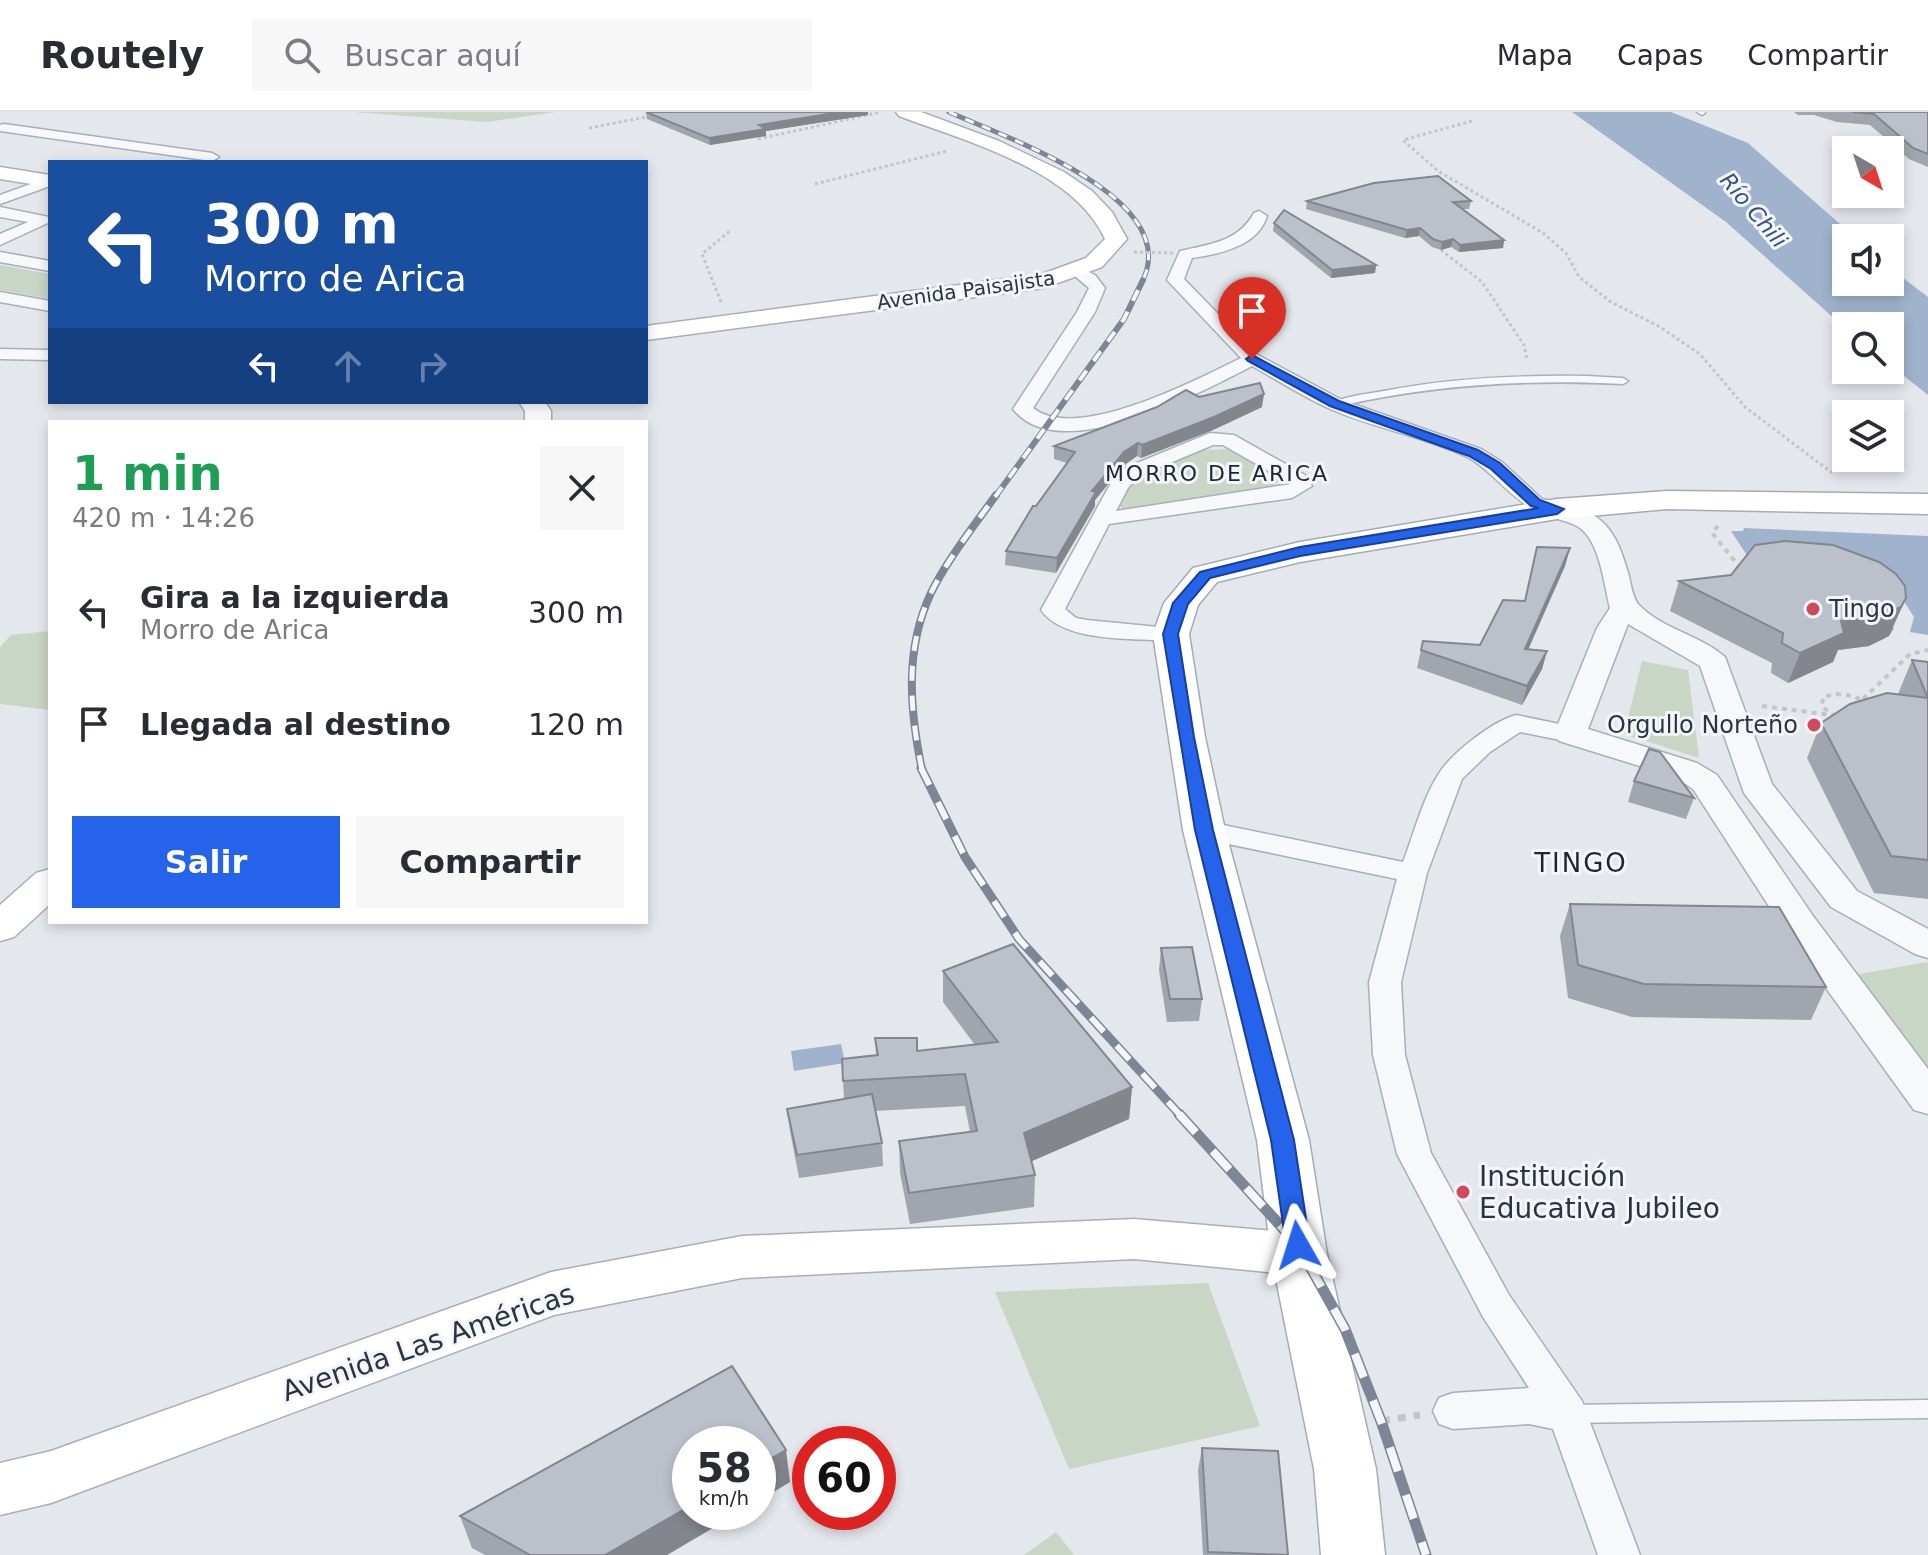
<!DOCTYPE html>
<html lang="es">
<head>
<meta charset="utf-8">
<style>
  :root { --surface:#fff; --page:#f7f7f7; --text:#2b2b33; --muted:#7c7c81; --line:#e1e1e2; --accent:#2563eb }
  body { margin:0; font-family:"DejaVu Sans",sans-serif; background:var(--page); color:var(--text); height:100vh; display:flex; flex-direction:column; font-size:30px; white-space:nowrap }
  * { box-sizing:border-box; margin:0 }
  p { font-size:26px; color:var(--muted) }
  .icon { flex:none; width:44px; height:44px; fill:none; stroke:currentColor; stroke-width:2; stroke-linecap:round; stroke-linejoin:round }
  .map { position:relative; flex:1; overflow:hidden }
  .details { position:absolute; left:48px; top:308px; width:600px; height:504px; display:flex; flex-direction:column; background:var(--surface); border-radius:0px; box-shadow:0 4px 12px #0003 }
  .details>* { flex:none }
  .guide { position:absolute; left:48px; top:48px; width:600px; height:244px; border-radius:0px; box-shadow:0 4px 12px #0003; background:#1a4fa0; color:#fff; overflow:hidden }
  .needle { width:52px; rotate:141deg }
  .controls { position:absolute; left:1832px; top:24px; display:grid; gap:16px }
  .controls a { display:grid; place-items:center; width:72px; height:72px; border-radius:0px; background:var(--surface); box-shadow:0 4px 12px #0003; font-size:40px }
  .speed { position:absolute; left:672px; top:1314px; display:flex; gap:16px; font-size:40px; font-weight:700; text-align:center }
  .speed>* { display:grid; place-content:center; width:104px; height:104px; border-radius:50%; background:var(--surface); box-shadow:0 4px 12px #0003; line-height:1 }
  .speed small { font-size:20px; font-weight:400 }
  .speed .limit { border:12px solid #d22; background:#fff; color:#111 }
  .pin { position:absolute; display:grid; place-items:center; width:68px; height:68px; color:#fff; margin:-82px -34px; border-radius:50% 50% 50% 0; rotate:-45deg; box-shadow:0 0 8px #0007 }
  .pin .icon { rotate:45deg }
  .me { position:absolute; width:88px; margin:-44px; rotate:354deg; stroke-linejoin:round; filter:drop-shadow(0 0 6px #0008) }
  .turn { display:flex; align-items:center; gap:28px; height:168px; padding:0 24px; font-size:36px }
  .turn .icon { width:104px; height:104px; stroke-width:2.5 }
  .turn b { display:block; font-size:56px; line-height:68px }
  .lanes { display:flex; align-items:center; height:76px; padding:0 24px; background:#0003; justify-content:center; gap:40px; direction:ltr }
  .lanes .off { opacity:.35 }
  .round { display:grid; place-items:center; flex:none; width:84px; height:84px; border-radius:0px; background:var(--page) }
  .headline { display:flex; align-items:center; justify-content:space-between; height:136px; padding:0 24px }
  h1 { font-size:48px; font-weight:800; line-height:60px; color:#1e9e55 }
  .primary-button { display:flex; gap:16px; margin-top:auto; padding:16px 24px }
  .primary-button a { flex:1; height:92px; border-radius:0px; background:var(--accent); color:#fff; font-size:32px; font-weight:800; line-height:92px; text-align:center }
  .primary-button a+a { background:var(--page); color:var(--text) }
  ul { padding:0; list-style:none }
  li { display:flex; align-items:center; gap:24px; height:112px; padding:0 24px }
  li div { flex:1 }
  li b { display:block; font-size:30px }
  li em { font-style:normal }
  header { display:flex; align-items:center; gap:48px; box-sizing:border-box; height:112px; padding:0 40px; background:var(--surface); border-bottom:2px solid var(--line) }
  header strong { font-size:38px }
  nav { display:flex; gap:44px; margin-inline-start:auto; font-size:28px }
  .search { width:560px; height:72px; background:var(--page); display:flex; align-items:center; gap:20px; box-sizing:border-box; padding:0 28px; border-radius:0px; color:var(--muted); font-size:30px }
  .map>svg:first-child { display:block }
  .green { fill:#c9d6c5 }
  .water { fill:#9fb4cc }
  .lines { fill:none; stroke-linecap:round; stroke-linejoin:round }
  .service-casing { stroke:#a9aeb7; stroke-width:3 }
  .minor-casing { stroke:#a9aeb7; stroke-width:3 }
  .tertiary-casing { stroke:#a9aeb7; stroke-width:3 }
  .secondary-casing { stroke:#a9aeb7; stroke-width:3 }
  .primary-casing { stroke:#a3abb8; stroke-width:3 }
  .path-far2 { stroke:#c2c5cb; stroke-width:3; stroke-dasharray:3 3; stroke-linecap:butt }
  .path-far1 { stroke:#c2c5cb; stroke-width:4; stroke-dasharray:5 5; stroke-linecap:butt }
  .path { stroke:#c2c5cb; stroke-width:7; stroke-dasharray:8 8; stroke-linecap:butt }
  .service { fill:#f7f8fa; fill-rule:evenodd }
  .minor { fill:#f7f8fa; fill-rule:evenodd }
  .tertiary { fill:#f7f8fa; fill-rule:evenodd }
  .secondary { fill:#fff; fill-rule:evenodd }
  .primary { fill:#fff; fill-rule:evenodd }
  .rail-far4-casing { stroke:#7d8696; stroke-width:5 }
  .rail-far3-casing { stroke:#7d8696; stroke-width:6 }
  .rail-far2-casing { stroke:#7d8696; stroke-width:8 }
  .rail-far1-casing { stroke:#7d8696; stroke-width:9 }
  .rail-casing { stroke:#7d8696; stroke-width:11 }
  .rail-far4 { stroke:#f4f6f9; stroke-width:3; stroke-dasharray:9; stroke-linecap:butt }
  .rail-far3 { stroke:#f4f6f9; stroke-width:4; stroke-dasharray:12; stroke-linecap:butt }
  .rail-far2 { stroke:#f4f6f9; stroke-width:5; stroke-dasharray:15; stroke-linecap:butt }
  .rail-far1 { stroke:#f4f6f9; stroke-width:6; stroke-dasharray:19; stroke-linecap:butt }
  .rail { stroke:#f4f6f9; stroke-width:8; stroke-dasharray:25; stroke-linecap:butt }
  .path-bridge { stroke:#c2c5cb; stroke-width:3; stroke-dasharray:3 3; stroke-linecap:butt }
  .wall { fill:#a1a5ae }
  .shaded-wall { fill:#83868d }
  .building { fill:#bbc0ca; stroke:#83868d; stroke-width:2 }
  .route { fill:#2563eb; stroke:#184099; stroke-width:2 }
  .poi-dot { fill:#d1495b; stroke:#f4f6f9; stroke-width:3 }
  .labels { text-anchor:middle; stroke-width:6; stroke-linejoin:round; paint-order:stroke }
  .far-street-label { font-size:20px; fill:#2b3445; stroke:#f4f6f9 }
  .far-water-label { font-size:22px; font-style:italic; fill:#34527a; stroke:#f4f6f9 }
  .far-neighbourhood-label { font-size:22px; letter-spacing:2px; fill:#1d2536; stroke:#f4f6f9 }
  .poi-label { font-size:24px; fill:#2b3445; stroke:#f4f6f9; text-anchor:start }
  .neighbourhood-label { font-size:26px; letter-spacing:2px; fill:#1d2536; stroke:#f4f6f9 }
  .near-poi-label { font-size:28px; fill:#2b3445; stroke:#f4f6f9; text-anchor:start }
  .near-street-label { font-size:28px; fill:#2b3445; stroke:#f4f6f9 }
</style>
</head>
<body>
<header>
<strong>Routely</strong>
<div class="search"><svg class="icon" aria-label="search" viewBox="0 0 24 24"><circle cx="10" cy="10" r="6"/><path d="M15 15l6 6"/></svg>Buscar aquí</div>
<nav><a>Mapa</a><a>Capas</a><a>Compartir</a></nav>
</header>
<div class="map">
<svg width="1928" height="1443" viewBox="0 0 1928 1443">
  <rect width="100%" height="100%" fill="#e4e7ec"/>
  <g class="green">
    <polygon points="353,0 555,0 487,10"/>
    <polygon points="0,153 50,162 50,187 0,178"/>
    <polygon points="1230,337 1275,362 1279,369 1273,375 1125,399 1118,393 1136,365 1204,338"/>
    <polygon points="50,519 50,598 0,592 0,535 11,523"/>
    <polygon points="1642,549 1688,558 1699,646 1624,622"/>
    <polygon points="1927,850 1928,852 1928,960 1854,863"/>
    <polygon points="1208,1171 1260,1314 1069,1357 995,1180"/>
    <polygon points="1056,1420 1074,1443 1024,1443"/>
  </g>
  <g class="water">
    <polygon points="1572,0 1671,0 1748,31 1856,126 1846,126 1846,170 1890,170 1890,156 1928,185 1928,283 1890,253 1890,214 1846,214 1846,217 1726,110"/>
    <polygon points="1744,416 1928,424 1928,523 1910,520 1914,505 1903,488 1754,454 1731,419 1743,419"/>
    <polygon points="841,932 845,951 794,959 791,939"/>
  </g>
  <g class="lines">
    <g class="service-casing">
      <g id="service">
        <polygon points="1697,0 1705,0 1705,1 1702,3"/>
        <path d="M1587 264 1623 266 1628 269 1623 272C1525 267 1430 273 1335 295L1330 292C1344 284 1367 282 1384 279 1451 266 1518 263 1587 264Z"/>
        <polygon points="1928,1288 1928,1306 1568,1311 1561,1308 1558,1302 1561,1296 1568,1293"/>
      </g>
    </g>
    <g class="minor-casing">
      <g id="minor">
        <polygon points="4,12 212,41 219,45 212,49 0,19 0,13"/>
        <polygon points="50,65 50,74 0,92 0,83"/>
        <polygon points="0,95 49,105 50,110 0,133 0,122 28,110 0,105"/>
        <path d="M1259 99 1267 104C1258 134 1220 142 1192 146L1184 167 1258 243 1342 288 1481 337 1502 350 1542 387 1565 392 1568 397 1565 402C1525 411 1499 361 1467 345 1423 324 1372 316 1328 296 1302 284 1277 268 1252 254 1200 281 1059 356 1013 297L1077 200 1089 176 1069 159 1077 154 1095 163 1105 176 1095 200 1033 296C1076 331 1196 268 1241 246L1167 168 1180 139C1210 132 1238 130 1254 101Z"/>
        <polygon points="0,140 50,149 50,159 0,150"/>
        <polygon points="0,180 50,189 50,199 0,190"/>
        <polygon points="0,237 50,238 50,248 0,247"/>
        <path d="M1210 321 1234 323 1305 363 1312 374 1292 386 1109 412 1065 497 1076 506 1087 508 1179 517 1183 522 1179 527 1171 529C1133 526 1064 531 1041 498L1112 369 1125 356ZM1213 333H1223L1291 372 1116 399 1128 376 1139 364Z"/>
        <path d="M1516 603 1579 616 1583 622 1579 628 1570 630 1520 620 1490 640 1462 667 1427 761 1401 870 1405 943 1431 1041 1509 1183 1582 1289 1640 1443H1598L1553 1317 1529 1312 1453 1317 1439 1312 1433 1299 1439 1286 1453 1281 1529 1276 1483 1205 1397 1042 1373 943 1369 870 1397 767 1204 727 1194 724 1190 718 1194 712 1204 709 1403 750C1414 722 1422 688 1438 663 1450 642 1493 609 1516 603Z"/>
      </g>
    </g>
    <g class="tertiary-casing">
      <path id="tertiary" d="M1557 389C1605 401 1616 418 1629 464 1631 473 1633 487 1639 493 1662 517 1700 523 1725 545L1772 672 1857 779 1928 817V846L1915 842 1831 795 1744 681 1700 554 1628 512 1588 617 1697 651 1717 663 1813 804 1928 957V1002L1914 998 1787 822 1693 677 1675 665 1559 629 1554 622 1597 516 1610 496C1604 473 1600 427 1577 414 1566 408 1552 408 1544 397L1548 392Z"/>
    </g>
    <g class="secondary-casing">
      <g id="secondary">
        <path d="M896 0H921L999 29 1064 60 1092 79 1112 100 1127 127 1102 155 1044 176 646 228V214L1042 162 1086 146 1105 127C1073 57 967 30 899 4Z"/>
        <polygon points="0,55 50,63 50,75 0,67"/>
        <polygon points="519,290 545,290 551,299 551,310 525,310 525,299"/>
        <polygon points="50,757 50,792 14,825 0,829 0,793 36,761"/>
        <polygon points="1134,1107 1299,1121 1317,1127 1324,1142 1317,1157 1299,1163 1134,1147 742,1166 554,1203 51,1391 0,1403 0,1351 51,1339 551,1160 742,1124"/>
      </g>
    </g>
    <g class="primary-casing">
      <polygon id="primary" points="1667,379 1928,382 1928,402 1667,397 1557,407 1300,450 1217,470 1198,493 1189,522 1205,625 1225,718 1309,1028 1327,1142 1376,1357 1385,1443 1321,1443 1314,1357 1271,1142 1257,1028 1183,718 1153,522 1164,491 1193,456 1300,430 1557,387"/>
    </g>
    <g class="path-far2">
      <polyline points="1472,9 1403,28 1438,59 1543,121 1566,141 1579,165 1611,190 1660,215 1700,242 1745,295 1835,363"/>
      <polyline points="589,16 651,4"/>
      <polyline points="758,27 881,0"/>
      <polyline points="815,72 947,39"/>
      <polyline points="1441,138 1482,170 1524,233 1527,248"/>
      <polyline points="721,190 702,142 731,118"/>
    </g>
    <g class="path-far1">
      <polyline points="1718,414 1712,421 1742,458"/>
      <path d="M1836 582 1854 584 1874 596 1875 604C1855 614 1837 609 1822 594L1823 585Z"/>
      <polyline points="1863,587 1910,542 1928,538"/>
      <polyline points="1762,594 1832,603"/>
    </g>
    <polyline class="path" points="1382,1309 1420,1303"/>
    <use href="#service" class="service"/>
    <use href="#minor" class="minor"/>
    <use href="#tertiary" class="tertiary"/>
    <use href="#secondary" class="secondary"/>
    <use href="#primary" class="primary"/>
    <g class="rail-far4-casing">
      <path id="rail-far4" d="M949 0C1004 25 1185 86 1142 170"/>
    </g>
    <g class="rail-far3-casing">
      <polyline id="rail-far3" points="995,385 1124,207 1143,168"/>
    </g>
    <g class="rail-far2-casing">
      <path id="rail-far2" d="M922 658C910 599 904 538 931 481 945 451 976 411 996 383"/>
    </g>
    <g class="rail-far1-casing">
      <polyline id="rail-far1" points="921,656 965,745 1019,827 1181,1004"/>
    </g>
    <g class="rail-casing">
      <polyline id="rail" points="1179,1002 1298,1133 1345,1217 1381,1309 1426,1443"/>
    </g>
    <use href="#rail-far4" class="rail-far4"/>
    <use href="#rail-far3" class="rail-far3"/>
    <use href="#rail-far2" class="rail-far2"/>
    <use href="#rail-far1" class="rail-far1"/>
    <use href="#rail" class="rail"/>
    <polyline class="path-bridge" points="1134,140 1174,141"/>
  </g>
  <g class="wall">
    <polygon points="646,0 868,3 766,19 766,24 710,33 647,7"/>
    <polygon points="1794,0 1928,0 1928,55 1909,47 1870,13 1837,10 1814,3 1798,3"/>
    <polygon points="1307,89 1471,89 1469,97 1462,97 1504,128 1503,136 1459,140 1451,135 1441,138 1432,135 1419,124 1405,126 1306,97"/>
    <polygon points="1274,111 1376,153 1375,161 1331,166 1273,119"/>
    <polygon points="1199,285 1262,295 1213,318 1141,346 1137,344 1123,354 1095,388 1095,394 1056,461 1005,453 1006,439 1067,351 1054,347 1054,334"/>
    <polygon points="1570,436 1565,454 1528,537 1547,539 1542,557 1522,593 1417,556 1423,529 1480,533 1525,489"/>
    <polygon points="1731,463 1894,516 1889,524 1869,534 1838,538 1833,550 1788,571 1771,561 1772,551 1670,499 1679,469"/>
    <polygon points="1912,548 1928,550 1928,787 1874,781 1807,646 1821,611 1898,582"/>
    <polygon points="1634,669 1694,686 1686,707 1628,690"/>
    <polygon points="1570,792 1826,875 1811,908 1632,905 1568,886 1560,824"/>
    <polygon points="1161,836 1202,887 1199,909 1167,910 1159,858"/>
    <polygon points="943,859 1132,975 1129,1007 1031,1049 1035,1063 1034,1095 910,1112 900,1061 899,1029 970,1020 965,994 875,999 882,1031 883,1054 799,1066 790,1019 787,997 844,987 842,947 876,943 875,926 917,939 975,933 943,890"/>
    <polygon points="1202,1336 1288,1443 1203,1443 1198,1358"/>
    <polygon points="790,1370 667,1443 485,1443 472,1436 460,1404"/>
  </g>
  <g class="shaded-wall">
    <polygon points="841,0 868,0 868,3 766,19 766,24 710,33 709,26 759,13"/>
    <polygon points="1420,116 1419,124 1405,126 1407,118"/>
    <polygon points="1453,127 1451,135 1441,138 1442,130"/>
    <polygon points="1504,128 1503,136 1459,140 1460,133"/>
    <polygon points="1376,153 1375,161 1331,166 1332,158"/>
    <polygon points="1264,282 1262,295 1213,318 1141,346 1142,333"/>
    <polygon points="1138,331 1137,344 1123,354 1095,388 1095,394 1056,461 1057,446 1092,379 1124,340"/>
    <polygon points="1570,436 1565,454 1520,556 1525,537"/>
    <polygon points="1906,486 1889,524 1869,534 1838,538 1833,550 1788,571 1800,541 1841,509"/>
    <polygon points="1547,539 1542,557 1522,593 1527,574"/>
    <polygon points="1132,975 1129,1007 1023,1053 1024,1021"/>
    <polygon points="786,1338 790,1370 758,1389 758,1354"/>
    <polygon points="690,1394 690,1400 740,1400 667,1443 605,1443"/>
  </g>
  <g class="building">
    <polygon points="646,0 841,0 759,13 766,17 709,26"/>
    <polygon points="1852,0 1928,0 1928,42 1913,36 1874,2"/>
    <polygon points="1438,64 1471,89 1453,90 1504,128 1460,133 1453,127 1442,130 1433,127 1420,116 1407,118 1307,89 1374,71"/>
    <polygon points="1284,98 1376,153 1332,158 1274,111"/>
    <polygon points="1260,271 1264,282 1214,305 1142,333 1138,331 1124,340 1092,379 1096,380 1057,446 1006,439 1033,394 1036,394 1075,340 1054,334 1157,295 1186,278 1199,285"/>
    <polygon points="1785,429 1833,433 1879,450 1896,462 1905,474 1906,486 1901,495 1881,504 1841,509 1844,521 1800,541 1782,531 1783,521 1679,469 1731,463 1755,433"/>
    <polygon points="1537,435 1570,436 1525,537 1547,539 1527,574 1421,538 1423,529 1480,533 1503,488 1525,489"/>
    <polygon points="1912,548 1928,550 1928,748 1891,744 1821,611 1850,592 1887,581 1928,586"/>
    <polygon points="1649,637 1660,640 1694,686 1634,669"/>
    <polygon points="1570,792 1779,795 1826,875 1644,872 1578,853"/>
    <polygon points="1013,832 1132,975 1024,1021 1035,1063 909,1081 899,1029 977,1019 965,962 843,969 842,947 878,943 875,926 917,926 917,939 998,930 943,859"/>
    <polygon points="1192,835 1202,887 1170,887 1161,836"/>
    <polygon points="872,982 882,1031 797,1043 787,997"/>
    <polygon points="732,1254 786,1338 758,1354 758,1332 690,1332 690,1394 605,1443 530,1443 460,1404"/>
    <polygon points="1202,1336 1278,1339 1288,1443 1208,1440"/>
  </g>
  <polygon class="route" points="1252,243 1339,289 1478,338 1500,351 1540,388 1564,397 1557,402 1300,444 1210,466 1188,492 1178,522 1194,625 1213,718 1294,1028 1310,1133 1307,1140 1298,1143 1290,1140 1286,1133 1271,1028 1195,718 1163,522 1173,491 1200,460 1300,435 1539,396 1531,394 1491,357 1469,344 1330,294 1248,249 1246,247"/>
  <g class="poi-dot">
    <circle cx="1813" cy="497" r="8"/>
    <circle cx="1814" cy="613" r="8"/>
    <circle cx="1463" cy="1080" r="8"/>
  </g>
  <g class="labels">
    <g class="far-street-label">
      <text transform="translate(966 178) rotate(-8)" y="7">Avenida Paisajista</text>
    </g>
    <g class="far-water-label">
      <text transform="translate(1754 98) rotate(50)" y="8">Río Chili</text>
    </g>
    <g class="far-neighbourhood-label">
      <text x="1217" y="369">MORRO DE ARICA</text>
    </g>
    <g class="poi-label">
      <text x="1829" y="505">Tingo</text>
      <text x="1798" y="621" text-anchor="end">Orgullo Norteño</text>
    </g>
    <g class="neighbourhood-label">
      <text x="1581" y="760">TINGO</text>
    </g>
    <g class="near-poi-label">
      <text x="1479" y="1074">Institución<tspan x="1479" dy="32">Educativa Jubileo</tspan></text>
    </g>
    <g class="near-street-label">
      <text transform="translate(428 1230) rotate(-19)" y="10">Avenida Las Américas</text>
    </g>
  </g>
</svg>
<div class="controls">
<a><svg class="needle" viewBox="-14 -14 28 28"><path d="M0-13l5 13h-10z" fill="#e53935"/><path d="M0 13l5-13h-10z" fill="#7c7c81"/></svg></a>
<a><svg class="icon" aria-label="sound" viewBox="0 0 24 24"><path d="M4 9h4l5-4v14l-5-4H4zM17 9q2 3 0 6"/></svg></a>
<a><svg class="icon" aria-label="search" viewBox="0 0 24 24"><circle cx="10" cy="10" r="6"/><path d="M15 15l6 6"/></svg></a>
<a><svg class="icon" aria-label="layers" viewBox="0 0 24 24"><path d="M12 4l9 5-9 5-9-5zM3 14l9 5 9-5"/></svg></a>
</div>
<div class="speed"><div>58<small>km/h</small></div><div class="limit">60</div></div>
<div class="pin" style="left:1252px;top:247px;background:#d93025"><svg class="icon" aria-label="arrive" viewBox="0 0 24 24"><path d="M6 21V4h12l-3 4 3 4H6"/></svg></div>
<svg class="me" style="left:1298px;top:1133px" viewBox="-20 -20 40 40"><path d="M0-17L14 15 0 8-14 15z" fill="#2563eb" stroke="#fff" stroke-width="4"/></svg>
<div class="guide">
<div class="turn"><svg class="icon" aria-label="left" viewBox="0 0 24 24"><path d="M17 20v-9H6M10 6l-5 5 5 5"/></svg><div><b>300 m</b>Morro de Arica</div></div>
<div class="lanes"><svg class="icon" aria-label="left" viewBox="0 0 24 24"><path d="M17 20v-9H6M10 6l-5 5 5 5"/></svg><svg class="icon off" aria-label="ahead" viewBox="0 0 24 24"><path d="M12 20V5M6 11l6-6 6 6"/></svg><svg class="icon off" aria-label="right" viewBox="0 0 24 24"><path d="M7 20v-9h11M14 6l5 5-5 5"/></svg></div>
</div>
<section class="details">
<div class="headline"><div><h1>1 min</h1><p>420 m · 14:26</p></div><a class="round"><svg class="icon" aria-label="close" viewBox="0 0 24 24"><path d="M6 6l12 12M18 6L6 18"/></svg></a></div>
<ul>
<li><svg class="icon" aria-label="left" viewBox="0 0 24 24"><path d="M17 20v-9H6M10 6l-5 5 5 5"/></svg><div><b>Gira a la izquierda</b><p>Morro de Arica</p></div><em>300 m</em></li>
<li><svg class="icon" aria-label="arrive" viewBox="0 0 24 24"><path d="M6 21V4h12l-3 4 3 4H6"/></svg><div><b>Llegada al destino</b></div><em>120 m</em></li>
</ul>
<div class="primary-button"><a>Salir</a><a>Compartir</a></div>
</section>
</div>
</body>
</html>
